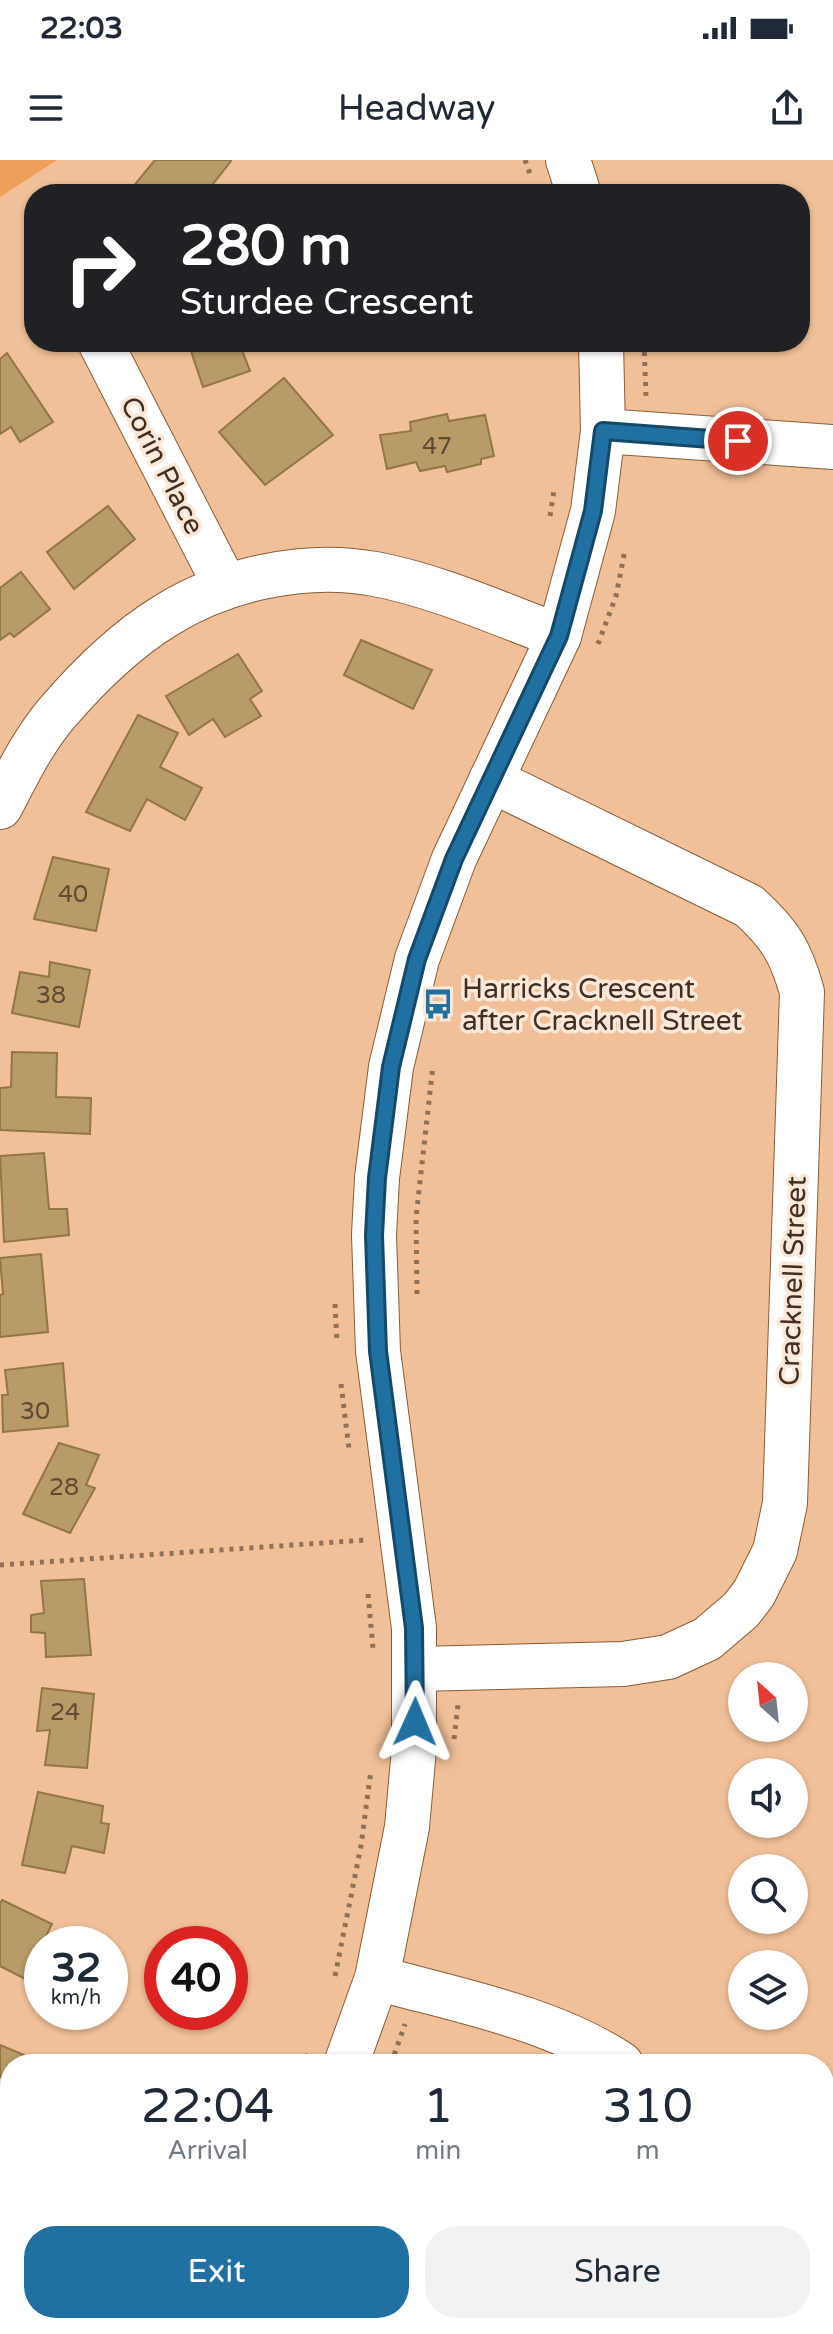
<!DOCTYPE html>
<html lang="en">
<head>
<meta charset="utf-8">
<style>
  :root { --surface:#fff; --page:#f2f2f3; --text:#1f2937; --muted:#747a83; --accent:#2070a2 }
  body { margin:0; font-family:"Varela Round",sans-serif; background:var(--page); color:var(--text); height:100vh; display:flex; flex-direction:column; font-size:30px; white-space:nowrap }
  * { box-sizing:border-box; margin:0 }
  p { font-size:26px; color:var(--muted) }
  .icon { flex:none; width:44px; height:44px; fill:none; stroke:currentColor; stroke-width:2; stroke-linecap:round; stroke-linejoin:round }
  .map { position:relative; flex:1; overflow:hidden }
  .details { position:absolute; left:0px; top:1894px; width:834px; height:280px; display:flex; flex-direction:column; background:var(--surface); border-radius:32px 32px 0 0; box-shadow:0 2px 6px #0004 }
  .details>* { flex:none }
  .guide { position:absolute; left:24px; top:24px; width:786px; height:168px; border-radius:32px; box-shadow:0 2px 6px #0004; background:#202124; color:#fff; overflow:hidden }
  .needle { width:52px; rotate:333deg }
  .tools { position:absolute; left:728px; top:1502px; display:grid; gap:16px }
  .tools a { display:grid; place-items:center; width:80px; height:80px; border-radius:50%; background:var(--surface); box-shadow:0 2px 6px #0004; font-size:40px }
  .speed { position:absolute; left:24px; top:1766px; display:flex; gap:16px; font-size:40px; font-weight:700; text-align:center }
  .speed>* { display:grid; place-content:center; width:104px; height:104px; border-radius:50%; background:var(--surface); box-shadow:0 2px 6px #0004; line-height:1 }
  .speed small { font-size:20px; font-weight:400 }
  .speed .limit { border:12px solid #d22; background:#fff; color:#111 }
  .pin { position:absolute; display:grid; place-items:center; width:68px; height:68px; color:#fff; margin:-34px; border:4px solid #fff; border-radius:50%; box-shadow:0 2px 8px #0007 }
  .me { position:absolute; width:88px; margin:-44px; rotate:1deg; stroke-linejoin:round; filter:drop-shadow(0 0 6px #0008) }
  .turn { display:flex; align-items:center; gap:28px; height:168px; padding:0 24px; font-size:36px }
  .turn .icon { width:104px; height:104px; stroke-width:2.5 }
  .turn b { display:block; font-size:56px; line-height:68px }
  .eta { display:flex; justify-content:space-evenly; align-items:center; height:136px; text-align:center }
  .eta b { font-size:48px; font-weight:600; line-height:56px }
  .action { display:flex; gap:16px; margin-top:auto; padding:16px 24px }
  .action a { flex:1; height:92px; border-radius:32px; background:var(--accent); color:#fff; font-size:32px; font-weight:600; line-height:92px; text-align:center }
  .action a+a { background:var(--page); color:var(--text) }
  .status { display:flex; justify-content:space-between; align-items:center; height:56px; padding:0 40px; background:var(--surface); direction:ltr }
  .status svg { height:22px; fill:currentColor }
  header { display:flex; justify-content:space-between; align-items:center; height:104px; padding:0 24px; background:var(--surface); font-size:36px; font-weight:600 }
  .map>svg:first-child { display:block }
  .green { fill:#ee9f59 }
  .building { fill:#b89b67; stroke:#927643; stroke-width:2 }
  .lines { fill:none; stroke-linecap:round; stroke-linejoin:round }
  .minor-casing { stroke:#895d37; stroke-width:46 }
  .path { stroke:#917156; stroke-width:5; stroke-dasharray:4 6; stroke-linecap:butt }
  .minor { stroke:#fff; stroke-width:44 }
  .route-casing { stroke:#154969; stroke-width:20 }
  .route { stroke:#2070a2; stroke-width:14 }
  .labels { text-anchor:middle; stroke-width:7; stroke-linejoin:round; paint-order:stroke }
  .number-label { font-size:24px; fill:#604a31 }
  .street-label { font-size:28px; fill:#422f1f; stroke:#fce8d7 }
  .poi-label { font-size:28px; fill:#422f1f; stroke:#fce8d7; text-anchor:start }
</style>
</head>
<body>
<div class="status"><b>22:03</b><svg viewBox="0 0 49 12"><path d="M0 12V9h3v3zM5 12V6h3v6zM10 12V3h3v9zM15 12V0h3v12zM26 1h20v11H26zM47 4h2v5h-2z"/></svg></div>
<header><svg class="icon" aria-label="menu" viewBox="0 0 24 24"><path d="M4 6h16M4 12h16M4 18h16"/></svg>Headway<svg class="icon" aria-label="share" viewBox="0 0 24 24"><path d="M12 15V3M7 8l5-5 5 5M5 13v7h14v-7"/></svg></header>
<div class="map">
<svg width="833" height="2174" viewBox="0 0 833 2174">
  <rect width="100%" height="100%" fill="#f1c098"/>
  <polygon class="green" points="0,0 57,0 0,37"/>
  <g class="building">
    <polygon points="155,0 230,0 231,1 205,34 127,34"/>
    <polygon points="188,182 239,182 250,211 203,227"/>
    <polygon points="7,193 53,262 20,282 11,267 0,274 0,199"/>
    <polygon points="284,218 333,275 265,325 219,272"/>
    <polygon points="447,254 449,261 485,255 494,296 481,299 481,304 447,312 445,306 420,311 416,302 387,309 380,275 411,271 410,262"/>
    <polygon points="108,346 135,379 74,429 47,392"/>
    <polygon points="21,412 50,449 14,477 10,473 0,480 0,428"/>
    <polygon points="361,480 432,510 413,549 344,515"/>
    <polygon points="238,494 262,531 250,539 261,556 225,577 213,559 189,575 166,536"/>
    <polygon points="138,555 178,573 160,607 202,628 185,660 147,639 130,671 86,652"/>
    <polygon points="53,697 109,709 96,771 34,759"/>
    <polygon points="50,802 90,810 79,867 12,853 20,812 49,817"/>
    <polygon points="12,892 57,893 56,937 91,938 90,974 0,970 0,928 11,927"/>
    <polygon points="44,993 49,1049 67,1049 69,1075 4,1082 0,996"/>
    <polygon points="41,1094 48,1172 0,1177 0,1135 3,1134 0,1098"/>
    <polygon points="63,1203 68,1266 3,1272 2,1235 8,1235 5,1210"/>
    <polygon points="59,1283 99,1295 86,1325 95,1328 70,1373 23,1354"/>
    <polygon points="84,1419 91,1495 46,1497 45,1473 31,1472 31,1455 44,1453 41,1421"/>
    <polygon points="42,1528 94,1534 87,1608 45,1605 50,1570 37,1571"/>
    <polygon points="38,1632 103,1646 101,1663 109,1664 104,1693 72,1686 65,1713 22,1705"/>
    <polygon points="2,1740 52,1764 25,1819 0,1806 0,1744"/>
    <polygon points="0,1885 24,1895 19,1904 10,1904 10,1921 0,1917"/>
  </g>
  <g class="lines">
    <g class="minor-casing">
      <g id="minor">
        <polyline points="568,0 579,34"/>
        <polyline points="100,182 226,427"/>
        <polyline points="603,271 833,287"/>
        <path d="M0 647C17 615 33 581 57 553 88 517 124 481 165 456 224 419 305 401 375 414 438 426 499 454 559 476"/>
        <path d="M416 1509 623 1504 668 1497 707 1479 741 1450 754 1433 775 1391 785 1343 802 832C791 792 780 774 749 746L491 620"/>
        <path d="M377 1818C456 1840 552 1858 621 1904"/>
        <polyline points="346,1904 377,1818 407,1667 414,1589 414,1468 378,1191 374,1075 377,1018 391,907 417,799 454,699 559,476 593,351 603,271 601,182"/>
        <polyline points="824,2099 833,2109"/>
        <polyline points="192,2174 200,2164"/>
      </g>
    </g>
    <g class="path">
      <polyline points="525,0 530,14"/>
      <polyline points="644,182 646,237"/>
      <polyline points="550,356 554,330"/>
      <polyline points="598,484 616,436 625,390"/>
      <polyline points="417,1134 416,1058 433,905"/>
      <polyline points="335,1144 337,1182"/>
      <polyline points="341,1224 349,1289"/>
      <polyline points="0,1405 366,1380"/>
      <polyline points="368,1434 373,1488"/>
      <polyline points="454,1579 458,1545"/>
      <polyline points="335,1816 361,1686 371,1610"/>
      <polyline points="303,1904 308,1894"/>
      <polyline points="391,1904 405,1864"/>
      <polyline points="141,2174 149,2164"/>
      <polyline points="242,2174 250,2164"/>
    </g>
    <use href="#minor" class="minor"/>
  </g>
  <g class="lines">
    <g class="route-casing">
      <polyline id="route" points="415,1562 414,1468 378,1191 374,1075 377,1018 391,907 417,799 454,699 559,476 593,351 603,271 738,281"/>
    </g>
    <use href="#route" class="route"/>
  </g>
  <defs>
    <g id="bus-bare" transform="scale(2.4)"><path d="M-5-6H5V4H4V6H2V4H-2V6H-4V4H-5ZM-3.5-4V0h7V-4ZM-3.5 1.2v1.5H-2V1.2ZM2 1.2v1.5H3.5V1.2Z" fill="#2070a2" stroke="#fce8d7" stroke-width="2.5" paint-order="stroke"/></g>
  </defs>
  <g fill-rule="evenodd">
    <use href="#bus-bare" x="438" y="844"/>
  </g>
  <g class="labels">
    <g class="number-label">
      <text x="437" y="294">47</text>
      <text x="73" y="742">40</text>
      <text x="51" y="843">38</text>
      <text x="35" y="1259">30</text>
      <text x="64" y="1335">28</text>
      <text x="65" y="1560">24</text>
    </g>
    <g class="street-label">
      <text transform="translate(163 305) rotate(63)" y="10">Corin Place</text>
      <text transform="translate(792 1121) rotate(-88)" y="10">Cracknell Street</text>
    </g>
    <g class="poi-label">
      <text x="462" y="838">Harricks Crescent<tspan x="462" dy="32">after Cracknell Street</tspan></text>
    </g>
  </g>
</svg>
<div class="tools">
<a><svg class="needle" viewBox="-14 -14 28 28"><path d="M0-13l5 13h-10z" fill="#e53935"/><path d="M0 13l5-13h-10z" fill="#747a83"/></svg></a>
<a><svg class="icon" aria-label="sound" viewBox="0 0 24 24"><path d="M4 9h4l5-4v14l-5-4H4zM17 9q2 3 0 6"/></svg></a>
<a><svg class="icon" aria-label="search" viewBox="0 0 24 24"><circle cx="10" cy="10" r="6"/><path d="M15 15l6 6"/></svg></a>
<a><svg class="icon" aria-label="layers" viewBox="0 0 24 24"><path d="M12 4l9 5-9 5-9-5zM3 14l9 5 9-5"/></svg></a>
</div>
<div class="speed"><div>32<small>km/h</small></div><div class="limit">40</div></div>
<div class="pin" style="left:738px;top:281px;background:#d93025"><svg class="icon" aria-label="arrive" viewBox="0 0 24 24"><path d="M6 21V4h12l-3 4 3 4H6"/></svg></div>
<svg class="me" style="left:415px;top:1562px" viewBox="-20 -20 40 40"><path d="M0-17L14 15 0 8-14 15z" fill="#2070a2" stroke="#fff" stroke-width="4"/></svg>
<div class="guide">
<div class="turn"><svg class="icon" aria-label="right" viewBox="0 0 24 24"><path d="M7 20v-9h11M14 6l5 5-5 5"/></svg><div><b>280 m</b>Sturdee Crescent</div></div>
</div>
<section class="details">
<div class="eta">
<div><b>22:04</b><p>Arrival</p></div>
<div><b>1</b><p>min</p></div>
<div><b>310</b><p>m</p></div>
</div>
<div class="action"><a>Exit</a><a>Share</a></div>
</section>
</div>
</body>
</html>
